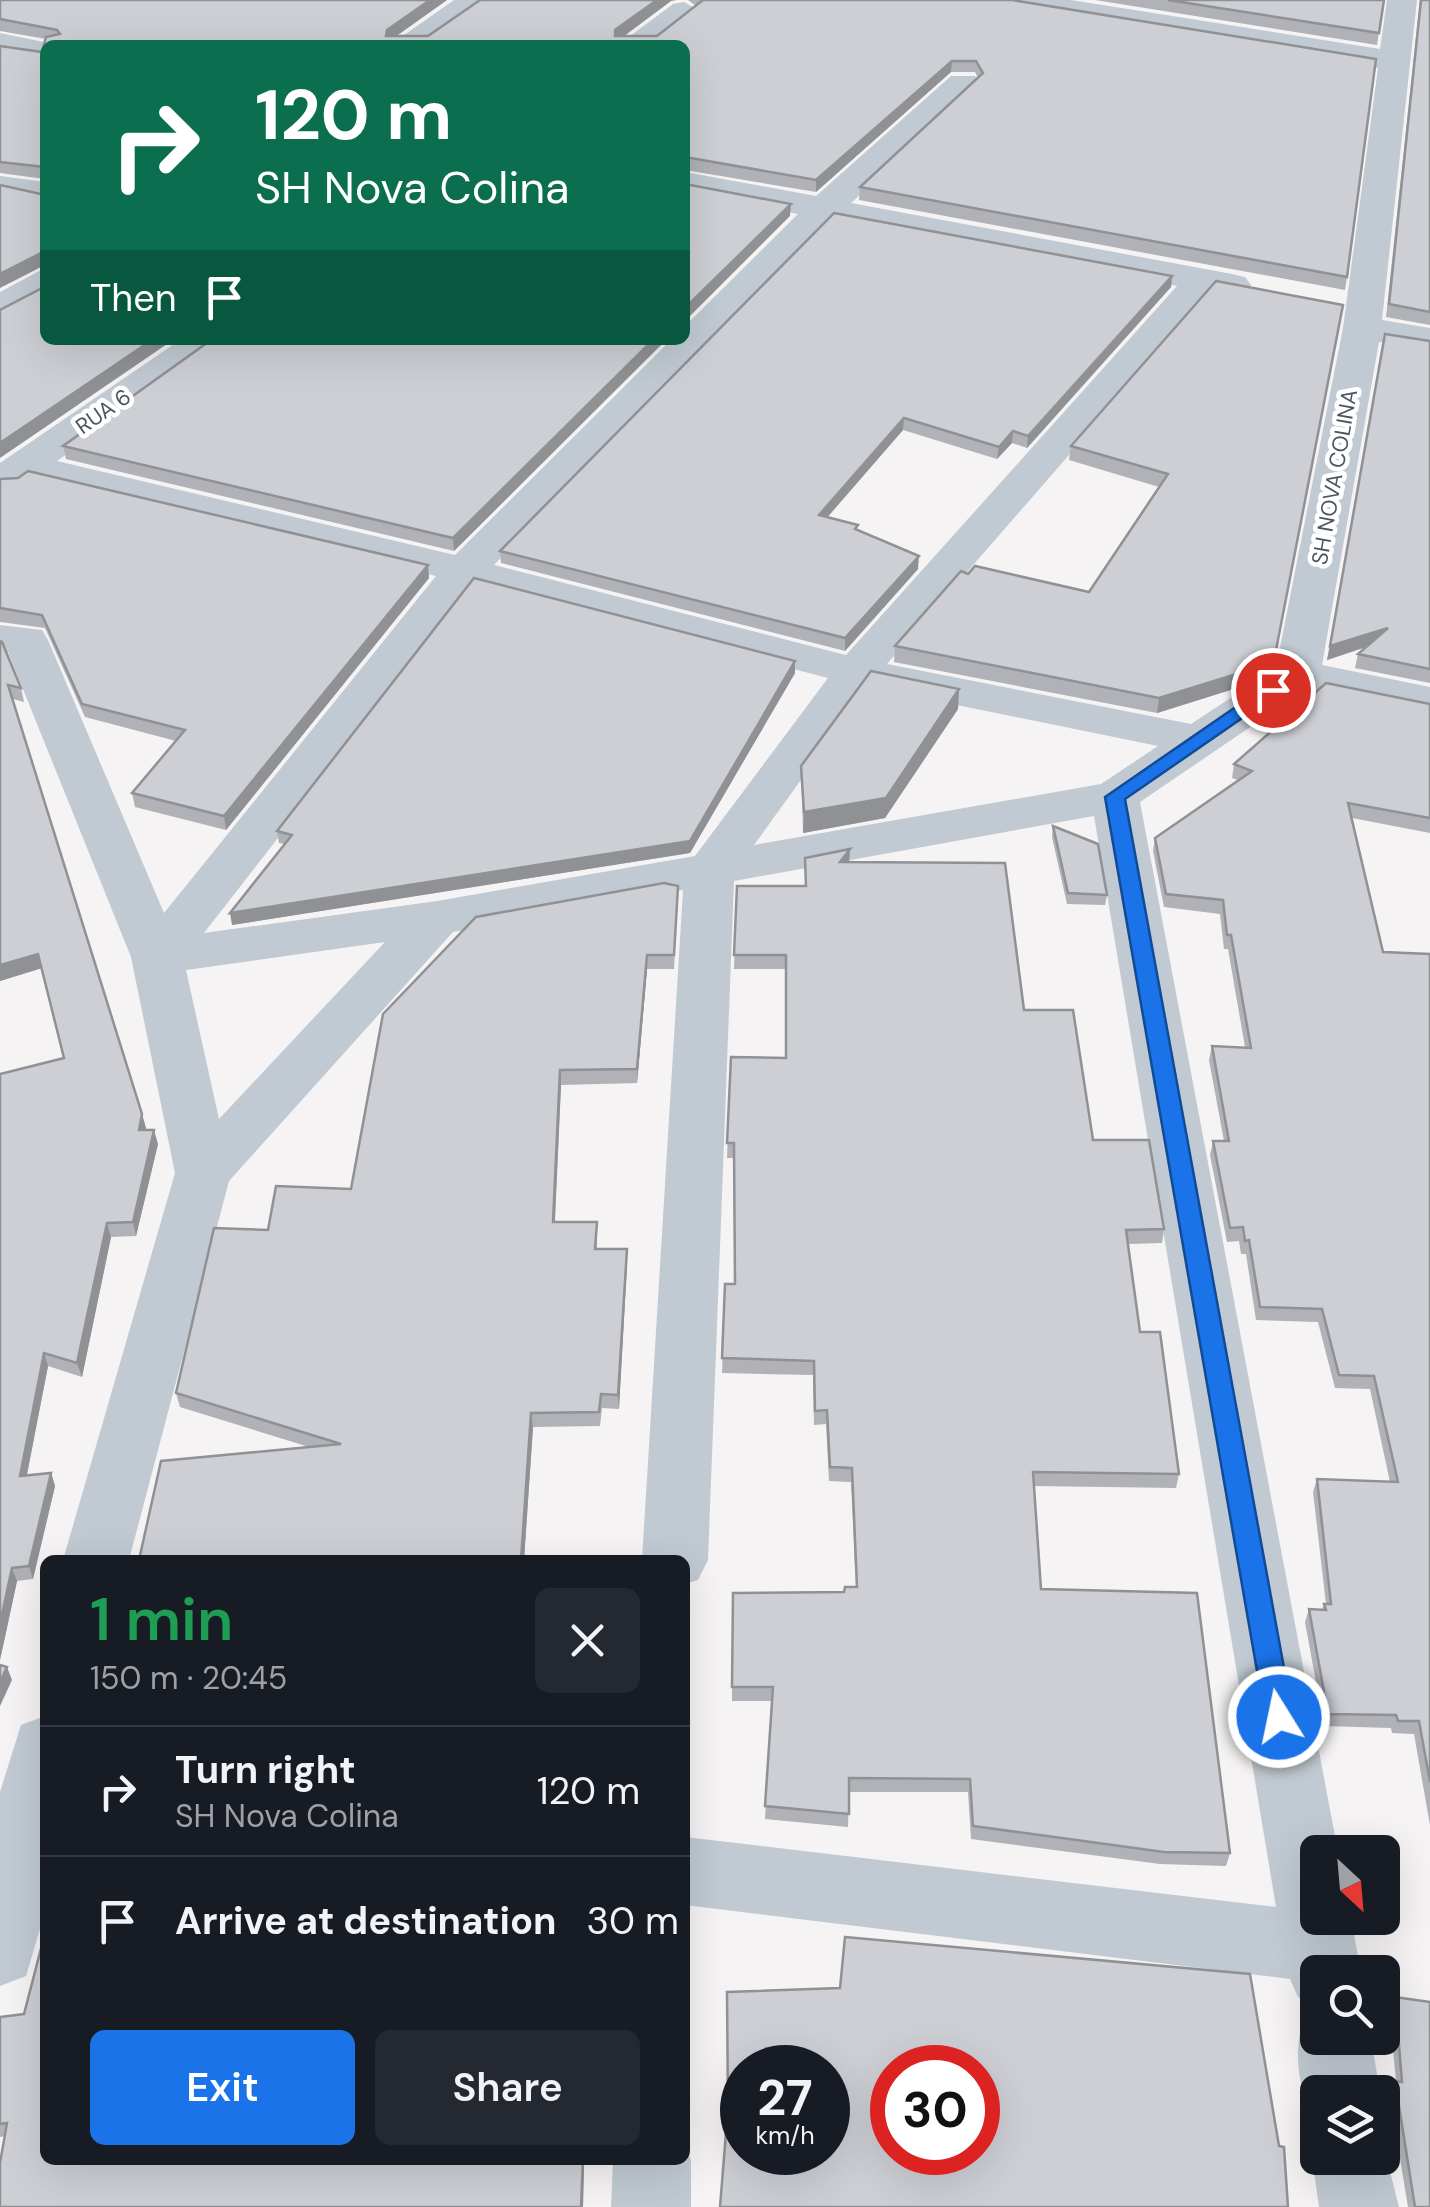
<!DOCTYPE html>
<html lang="en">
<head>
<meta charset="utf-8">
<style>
  :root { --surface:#171b24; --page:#242831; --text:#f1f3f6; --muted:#9ea1a6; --line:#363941; --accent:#1a73e8 }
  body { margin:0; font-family:"DM Sans",sans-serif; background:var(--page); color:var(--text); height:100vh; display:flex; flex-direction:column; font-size:38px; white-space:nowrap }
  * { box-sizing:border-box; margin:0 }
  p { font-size:32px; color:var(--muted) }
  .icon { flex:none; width:55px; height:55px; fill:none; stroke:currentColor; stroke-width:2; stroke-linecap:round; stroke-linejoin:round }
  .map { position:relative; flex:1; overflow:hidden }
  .sheet { position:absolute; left:40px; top:1555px; width:650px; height:610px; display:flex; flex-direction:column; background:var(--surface); border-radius:15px; box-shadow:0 10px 40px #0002 }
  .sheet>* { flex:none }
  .top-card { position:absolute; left:40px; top:40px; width:650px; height:305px; border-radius:15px; box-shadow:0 10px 40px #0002; background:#0b6e4f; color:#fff; overflow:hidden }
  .needle { width:65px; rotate:154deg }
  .fabs { position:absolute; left:1300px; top:1835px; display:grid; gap:20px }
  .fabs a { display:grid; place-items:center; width:100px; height:100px; border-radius:15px; background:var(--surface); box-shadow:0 10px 40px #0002; font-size:50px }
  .speed { position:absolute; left:720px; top:2045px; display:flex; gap:20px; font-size:50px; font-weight:700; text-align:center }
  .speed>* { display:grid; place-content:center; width:130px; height:130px; border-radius:50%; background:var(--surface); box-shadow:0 10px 40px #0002; line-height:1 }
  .speed small { font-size:25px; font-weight:400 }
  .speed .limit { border:15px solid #d22; background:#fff; color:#111 }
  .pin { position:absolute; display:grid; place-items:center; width:85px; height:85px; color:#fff; margin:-42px; border:5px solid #fff; border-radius:50%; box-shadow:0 2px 10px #0007 }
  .me { position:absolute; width:110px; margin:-55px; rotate:350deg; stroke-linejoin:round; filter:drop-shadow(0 0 8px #0008) }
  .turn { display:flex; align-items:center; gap:35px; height:210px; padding:0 50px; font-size:45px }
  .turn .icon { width:130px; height:130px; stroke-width:2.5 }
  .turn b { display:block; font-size:70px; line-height:85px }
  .then { display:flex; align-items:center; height:95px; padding:0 50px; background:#0003; gap:20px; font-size:38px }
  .round { display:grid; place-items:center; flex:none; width:105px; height:105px; border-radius:15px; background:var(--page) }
  .overview { display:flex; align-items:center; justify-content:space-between; height:170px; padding:0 50px }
  h1 { font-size:60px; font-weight:600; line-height:75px; color:#1e9e55 }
  .cta { display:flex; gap:20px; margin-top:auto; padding:20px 50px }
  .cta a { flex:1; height:115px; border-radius:15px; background:var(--accent); color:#fff; font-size:40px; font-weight:600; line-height:115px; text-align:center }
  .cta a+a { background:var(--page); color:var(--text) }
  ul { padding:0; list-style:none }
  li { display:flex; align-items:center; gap:30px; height:130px; padding:0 50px; border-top:2px solid var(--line) }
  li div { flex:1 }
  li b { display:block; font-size:38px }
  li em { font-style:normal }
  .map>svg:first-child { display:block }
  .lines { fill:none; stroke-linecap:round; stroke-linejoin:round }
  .street { fill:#c1cad2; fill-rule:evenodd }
  .wall { fill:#b0b2b7 }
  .shaded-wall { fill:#909195 }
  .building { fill:#cdcfd5; stroke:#909195; stroke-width:2.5; fill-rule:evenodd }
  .route { fill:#1a73e8; stroke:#114b97; stroke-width:2.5 }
  .labels { text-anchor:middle; stroke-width:9; stroke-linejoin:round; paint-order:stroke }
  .far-street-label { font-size:22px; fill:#4a5661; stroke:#fff }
</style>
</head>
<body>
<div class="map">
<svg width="1430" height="2207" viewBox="0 0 1430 2207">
  <rect width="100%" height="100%" fill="#f5f3f3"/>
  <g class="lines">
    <g class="street">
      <polygon points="454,0 490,0 427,45 390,45"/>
      <path d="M998 0H1071L1380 49 1387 0H1417L1382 320 1430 328V350L1379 342 1322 665 1430 687V715L1306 689 1140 802 1338 1852H1318V1918H1351L1361 1972H1318V2005L1298 1997 1290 1979 685 1905V1837L1276 1907 1094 816 734 881 708 1560 698 1580 685 1584V1560H642L683 890 453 932 229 1181 129 1560H63L175 1173 131 957 8 652 0 651V625L42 630 48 640 164 913 436 576 30 480 21 487 0 489V463L180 340H224L57 461 455 555 671 340H685V326L798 214 685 192V172L816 196 951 76H975L979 83 975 90 851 203 1232 274 1245 277 1251 285 1245 293 1232 296 1211 292 887 664 1191 724 1276 668 1343 328 1378 68 1013 9ZM832 220 1177 286 846 655 494 565ZM474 586 828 678 695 856 437 901 204 933ZM868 687 1158 746 1101 784 754 845ZM385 942 219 1119 186 970Z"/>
      <polygon points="684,2 700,11 655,45 618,45 673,4"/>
      <polygon points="0,33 58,45 45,45 45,60 0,53"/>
      <polygon points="0,176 45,182 45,204 0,196"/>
      <polygon points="45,268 45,296 0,320 0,292"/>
      <polygon points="45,1716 45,1912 26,1976 0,1986 0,1792 21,1725"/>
      <path d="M1318 2007V2038H1371L1380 2092H1318V2120C1295 2091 1293 2044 1306 2012Z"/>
      <polygon points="1382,2140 1399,2207 1319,2207 1312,2158 1318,2145 1318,2158 1382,2158"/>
      <polygon points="685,2145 691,2160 691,2207 611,2207 613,2160 685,2160"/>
    </g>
  </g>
  <g class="wall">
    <polygon points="0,0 447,0 396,36 428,36 671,1 624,36 657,36 696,6 688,0 1012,0 1347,277 1345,290 859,200 860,187 978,78 975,72 951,72 816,192 685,170 685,45 45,179 0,173 0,46 42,52 46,39 0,31"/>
    <polygon points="1095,0 1384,0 1377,45"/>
    <polygon points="1420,0 1430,0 1430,325 1386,317"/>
    <polygon points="1172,276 1171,287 1027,448 1012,443 997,459 903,430 827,517 858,530 918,569 845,651 501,563 500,551"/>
    <polygon points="1216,281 1273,666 1240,687 1157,713 894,662 895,646 968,574 1089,592 1159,487 1069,460 1071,446"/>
    <polygon points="1385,334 1430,341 1430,683 1355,668 1358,654 1366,647 1327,660"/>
    <polygon points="211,340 666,340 454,551 66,459 63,446"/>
    <polygon points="0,479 428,565 429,578 226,830 135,807 132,793 176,741 85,717 45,628 0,622"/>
    <polygon points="0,641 21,688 24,702 13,699 146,1128 145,1130 158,1144 136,1236 111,1237 82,1377 48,1366 27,1475 51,1473 55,1486 33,1579 17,1581 0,1660 64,1058 42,968 0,981"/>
    <polygon points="795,661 795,673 690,853 232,925 285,844 279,843 277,831"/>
    <polygon points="959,689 958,709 885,818 803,833 801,766"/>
    <polygon points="1430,704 1430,833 1352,818 1383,952 1430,954 1430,1825 1414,1734 1392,1733 1391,1728 1324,1726 1305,1622 1309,1609 1322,1609 1324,1604 1326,1604 1313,1492 1317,1479 1390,1482 1370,1389 1335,1388 1318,1322 1256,1320 1246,1254 1241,1254 1239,1241 1227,1242 1210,1155 1213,1141 1224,1141 1209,1060 1212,1046 1245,1047 1228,949 1224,949 1220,914 1164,907 1153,851 1155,838 1238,780 1232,778 1234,764"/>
    <polygon points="1053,826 1107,895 1105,905 1067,904 1052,837"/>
    <polygon points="850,849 849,862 1024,1010 1093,1140 1164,1229 1162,1243 1128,1244 1140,1332 1179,1474 1176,1488 1034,1486 1041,1589 1230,1853 1226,1866 1160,1864 971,1839 968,1792 849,1792 848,1827 765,1819 772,1701 732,1701 733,1593 844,1592 856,1587 851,1482 829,1481 826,1424 814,1425 813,1375 722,1373 725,1284 735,1284 733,1158 727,1158 731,1057 785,1058 785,969 734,969 737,886 805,886 805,858"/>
    <polygon points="678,886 674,969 647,969 637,1083 561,1085 555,1222 597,1222 597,1249 627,1263 619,1409 602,1408 600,1426 533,1427 524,1560 139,1560 309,1447 180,1407 176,1393 268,1230 351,1189"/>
    <polygon points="1395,1997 1430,2207 1408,2207 1389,2092 1396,2081 1389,2009"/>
    <polygon points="0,2017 584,2160 583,2207 0,2207 5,2136 0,2137"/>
  </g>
  <g class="shaded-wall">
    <polygon points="430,0 447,0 388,42 387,45 387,30"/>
    <polygon points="657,0 677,0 671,1 616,42 615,30"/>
    <polygon points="952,61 951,72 816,192 816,180"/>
    <polygon points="791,204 790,216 685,321 685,308"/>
    <polygon points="43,252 45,265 0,288 0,274"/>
    <polygon points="1172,276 1171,287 1027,448 1028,436"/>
    <polygon points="152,340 173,340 0,458 0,443"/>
    <polygon points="653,340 666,340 454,551 453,538"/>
    <polygon points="904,418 903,430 819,527 819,515"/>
    <polygon points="1013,431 1012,443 997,459 999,447"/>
    <polygon points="919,556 918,569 845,651 845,638"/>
    <polygon points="428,565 429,578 226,830 224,816"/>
    <polygon points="1388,628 1384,641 1327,660 1330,646"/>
    <polygon points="1276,650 1273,666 1240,687 1157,713 1159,698"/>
    <polygon points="795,661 795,673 690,853 232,925 230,913"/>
    <polygon points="959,689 958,709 885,818 803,833 804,812"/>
    <polygon points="850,849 849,864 840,862"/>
    <polygon points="38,954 42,968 0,981 0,965"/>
    <polygon points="647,955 647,969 637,1083 637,1069"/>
    <polygon points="560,1070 561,1085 554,1237 553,1222"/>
    <polygon points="142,1114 146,1128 142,1144 139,1130"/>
    <polygon points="154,1130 158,1144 136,1236 133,1222"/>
    <polygon points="107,1223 111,1237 82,1377 77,1363"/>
    <polygon points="627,1249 627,1263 619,1409 618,1395"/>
    <polygon points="44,1353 48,1366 24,1489 20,1476"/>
    <polygon points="531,1413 533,1427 524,1560 521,1560"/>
    <polygon points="51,1473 55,1486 33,1579 29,1566"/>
    <polygon points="12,1568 17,1581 0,1660 0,1624"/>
    <polygon points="7,1667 12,1680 0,1706 0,1682"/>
    <polygon points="583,2160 584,2160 583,2207 581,2207"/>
  </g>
  <g class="building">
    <polygon points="0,0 430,0 387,30 386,36 428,36 480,0 657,0 615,30 615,36 657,36 703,0 1012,0 1376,59 1347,277 860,187 983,73 976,61 952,61 816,180 685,157 685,45 45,45 45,167 0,162 0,46 42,52 46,37 60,34 57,30 0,19"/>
    <polygon points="1168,0 1384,0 1379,33"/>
    <polygon points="1421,0 1430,0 1430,312 1389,304"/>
    <polygon points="685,184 791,204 685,308"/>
    <polygon points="0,185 45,195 45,187 45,340 152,340 0,443 0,310 44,287 43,252 0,274"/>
    <polygon points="834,213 1172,276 1028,436 1013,431 999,447 904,418 819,515 858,525 855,529 919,556 845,638 500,551"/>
    <polygon points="1216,281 1343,305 1276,650 1243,672 1159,698 895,646 961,571 968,574 975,566 1089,592 1168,474 1071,446"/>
    <polygon points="1385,334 1430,341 1430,669 1358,654 1388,628 1330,646"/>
    <polygon points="211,340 653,340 453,538 63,446"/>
    <polygon points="28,471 428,565 224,816 132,793 185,730 82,704 42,615 0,608 0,479 18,478"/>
    <polygon points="474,578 795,661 690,841 230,913 292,835 277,831"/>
    <polygon points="0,641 2,642 21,688 8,685 142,1114 139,1130 154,1130 133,1222 107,1223 77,1363 44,1353 20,1476 51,1473 29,1566 12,1568 0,1624 0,1074 64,1058 38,954 0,965"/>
    <polygon points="871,671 959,689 886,798 804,812 801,766"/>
    <polygon points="1326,683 1430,704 1430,818 1348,803 1383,952 1430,954 1430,1782 1419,1721 1398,1721 1396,1715 1328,1714 1309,1609 1326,1610 1324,1604 1331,1604 1317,1479 1398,1482 1374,1376 1339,1375 1322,1309 1260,1307 1249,1240 1245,1241 1243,1227 1230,1228 1213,1141 1229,1141 1212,1046 1251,1048 1231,935 1227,935 1223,900 1166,894 1155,838 1252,771 1234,764"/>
    <polygon points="1053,826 1098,844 1107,895 1068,893"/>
    <polygon points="850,849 840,862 1005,863 1024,1010 1073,1010 1093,1140 1149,1140 1164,1229 1126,1230 1140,1332 1160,1332 1179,1474 1033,1472 1041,1589 1197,1593 1230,1853 1164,1852 973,1826 970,1779 849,1778 849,1814 765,1806 773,1687 732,1687 733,1593 844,1592 845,1587 857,1587 852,1468 830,1467 827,1410 815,1411 814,1361 722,1358 725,1284 735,1284 734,1143 727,1143 731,1057 786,1058 786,955 734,955 737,886 806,886 805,858"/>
    <polygon points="664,883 678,886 674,955 647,955 637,1069 560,1070 553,1222 597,1222 595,1249 627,1249 618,1395 601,1394 599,1412 531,1413 521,1560 139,1560 161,1461 341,1444 176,1393 214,1228 268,1230 276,1186 351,1189 383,1014 476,917"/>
    <polygon points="0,1665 7,1667 0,1682"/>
    <polygon points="45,1933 45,2160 583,2160 581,2207 0,2207 0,2163 7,2123 0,2124 0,2017 24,2014"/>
    <path d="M845 1937 1250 1974 1279 2146 1284 2147 1288 2207H720L728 2108 727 1992 840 1988ZM742 2068H828V2152H742ZM892 2068H978V2152H892Z"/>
    <polygon points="1395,1997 1430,2002 1430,2207 1415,2207 1395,2081 1402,2082"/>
  </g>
  <polygon class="route" points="1266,686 1283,690 1125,799 1293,1717 1289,1726 1279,1729 1269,1726 1265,1717 1105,797"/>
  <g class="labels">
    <g class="far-street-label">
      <text transform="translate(103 411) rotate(-35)" y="8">RUA 6</text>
      <text transform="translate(1334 477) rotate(-80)" y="8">SH NOVA COLINA</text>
    </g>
  </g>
</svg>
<div class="fabs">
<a><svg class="needle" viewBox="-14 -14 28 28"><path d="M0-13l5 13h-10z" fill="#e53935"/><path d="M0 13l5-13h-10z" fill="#9ea1a6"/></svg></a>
<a><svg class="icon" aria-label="search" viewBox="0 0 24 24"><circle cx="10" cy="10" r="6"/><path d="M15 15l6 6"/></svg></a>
<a><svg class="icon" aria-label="layers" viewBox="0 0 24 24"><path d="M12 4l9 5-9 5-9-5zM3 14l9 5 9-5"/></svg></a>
</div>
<div class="speed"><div>27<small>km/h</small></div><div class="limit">30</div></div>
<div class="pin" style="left:1273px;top:690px;background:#d93025"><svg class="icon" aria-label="arrive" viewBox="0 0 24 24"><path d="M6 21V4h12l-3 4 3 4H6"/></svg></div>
<svg class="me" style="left:1279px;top:1717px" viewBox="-20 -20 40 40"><circle r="17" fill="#1a73e8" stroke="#fff" stroke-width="3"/><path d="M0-11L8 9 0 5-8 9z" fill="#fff"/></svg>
<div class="top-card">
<div class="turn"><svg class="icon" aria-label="right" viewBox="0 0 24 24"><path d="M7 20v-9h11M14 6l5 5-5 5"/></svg><div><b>120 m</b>SH Nova Colina</div></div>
<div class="then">Then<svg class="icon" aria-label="arrive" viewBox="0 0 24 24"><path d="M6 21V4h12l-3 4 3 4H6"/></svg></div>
</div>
<section class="sheet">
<div class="overview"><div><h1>1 min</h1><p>150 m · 20:45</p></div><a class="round"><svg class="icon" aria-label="close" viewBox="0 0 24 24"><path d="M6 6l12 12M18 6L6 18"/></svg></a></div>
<ul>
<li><svg class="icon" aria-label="right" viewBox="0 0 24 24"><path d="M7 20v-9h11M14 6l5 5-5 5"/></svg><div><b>Turn right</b><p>SH Nova Colina</p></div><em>120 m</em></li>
<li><svg class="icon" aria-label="arrive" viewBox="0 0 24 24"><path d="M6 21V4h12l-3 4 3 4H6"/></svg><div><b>Arrive at destination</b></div><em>30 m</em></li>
</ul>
<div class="cta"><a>Exit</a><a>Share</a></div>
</section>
</div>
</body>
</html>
